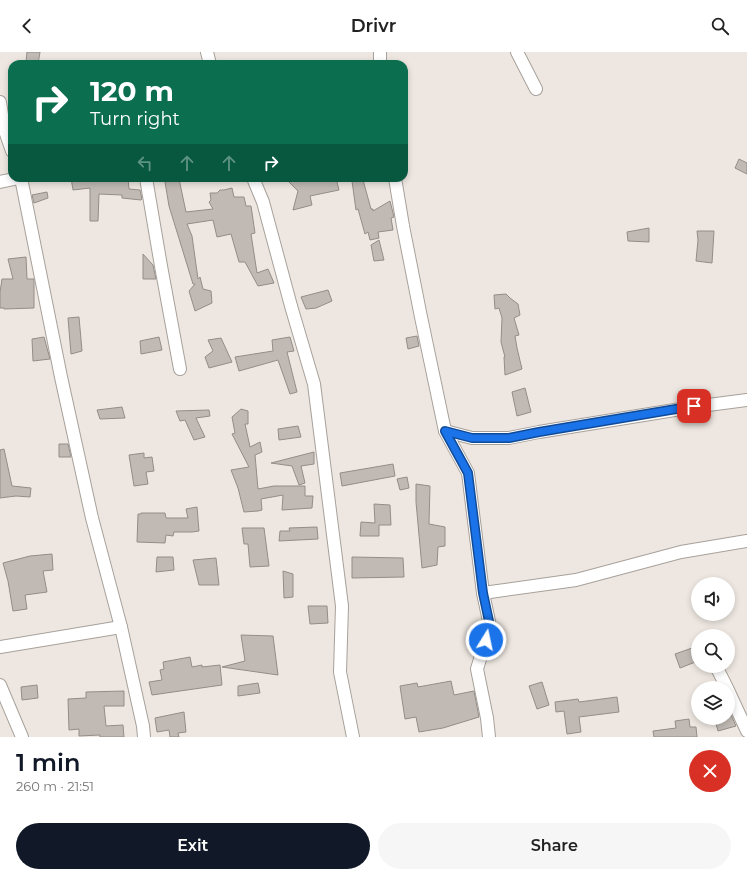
<!DOCTYPE html>
<html lang="en">
<head>
<meta charset="utf-8">
<style>
  :root { --surface:#fff; --page:#f6f6f6; --text:#222; --muted:#767676; --accent:#111827 }
  body { margin:0; font-family:Montserrat,sans-serif; background:var(--page); color:var(--text); height:100vh; display:flex; flex-direction:column; font-size:15px; white-space:nowrap }
  * { box-sizing:border-box; margin:0 }
  p { font-size:13px; color:var(--muted) }
  .icon { flex:none; width:22px; height:22px; fill:none; stroke:currentColor; stroke-width:2; stroke-linecap:round; stroke-linejoin:round }
  .map { position:relative; height:685px; overflow:hidden }
  .drawer { display:flex; flex-direction:column; background:var(--surface); flex:1 }
  .drawer>* { flex:none }
  .top-card { position:absolute; left:8px; top:8px; width:400px; height:122px; border-radius:12px; box-shadow:0 2px 6px #0003; background:#0b6e4f; color:#fff; overflow:hidden }
  .tools { position:absolute; left:691px; top:525px; display:grid; gap:8px }
  .tools a { display:grid; place-items:center; width:44px; height:44px; border-radius:50%; background:var(--surface); box-shadow:0 2px 6px #0003; font-size:20px }
  .pin { position:absolute; display:grid; place-items:center; width:34px; height:34px; color:#fff; margin:-17px; border-radius:8px; box-shadow:0 2px 6px #0006 }
  .me { position:absolute; width:44px; margin:-22px; rotate:10deg; stroke-linejoin:round; filter:drop-shadow(0 0 3px #0008) }
  .turn { display:flex; align-items:center; gap:14px; height:84px; padding:0 16px; font-size:18px }
  .turn .icon { width:52px; height:52px; stroke-width:2.5 }
  .turn b { display:block; font-size:28px; line-height:34px }
  .lanes { display:flex; align-items:center; height:38px; padding:0 16px; background:#0003; justify-content:center; gap:20px; direction:ltr }
  .lanes .off { opacity:.35 }
  .round { display:grid; place-items:center; flex:none; width:42px; height:42px; border-radius:21px; background:var(--page) }
  .head { display:flex; align-items:center; justify-content:space-between; height:68px; padding:0 16px }
  h1 { font-size:24px; font-weight:600; line-height:30px; color:var(--accent) }
  .action { display:flex; gap:8px; margin-top:auto; padding:8px 16px }
  .action a { flex:1; height:46px; border-radius:24px; background:var(--accent); color:#fff; font-size:16px; font-weight:600; line-height:46px; text-align:center }
  .action a+a { background:var(--page); color:var(--text) }
  header { display:flex; justify-content:space-between; align-items:center; height:52px; padding:0 16px; background:var(--surface); font-size:18px; font-weight:600 }
  .map>svg:first-child { display:block }
  .building { fill:#c1bab4; stroke:#938d88 }
  .lines { fill:none; stroke-linecap:round; stroke-linejoin:round }
  .minor-casing { stroke:#a7a19b; stroke-width:14 }
  .minor { stroke:#fff; stroke-width:12 }
  .route-casing { stroke:#114b97; stroke-width:10 }
  .route { stroke:#1a73e8; stroke-width:7 }
</style>
</head>
<body>
<header><svg class="icon" aria-label="back" viewBox="0 0 24 24"><path d="M15 5l-7 7 7 7"/></svg>Drivr<svg class="icon" aria-label="search" viewBox="0 0 24 24"><circle cx="10" cy="10" r="6"/><path d="M15 15l6 6"/></svg></header>
<div class="map">
<svg width="747" height="685" viewBox="0 0 747 685">
  <rect width="100%" height="100%" fill="#eee7e1"/>
  <g class="building">
    <polygon points="27,0 40,0 38,12 26,10"/>
    <polygon points="739,107 747,111 747,122 735,116"/>
    <polygon points="71,126 128,126 129,137 140,138 142,147 141,148 122,146 122,143 99,142 98,169 90,169 90,136 73,138"/>
    <polygon points="285,126 336,126 339,138 310,144 312,153 293,158 298,139"/>
    <polygon points="179,127 186,160 213,157 209,150 211,148 210,141 217,141 220,138 224,138 232,136 234,145 244,145 246,154 251,154 255,181 251,182 257,221 268,217 274,231 258,234 245,210 239,210 231,182 217,185 213,168 187,172 192,184 198,227 200,225 203,237 211,239 212,251 195,259 189,239 195,232 193,232 169,154 165,130"/>
    <polygon points="363,128 371,157 373,157 373,159 390,149 394,165 391,166 393,178 378,180 379,186 370,188 368,180 365,182 358,157 356,158 352,129"/>
    <polygon points="47,140 48,146 34,151 32,143"/>
    <polygon points="649,176 649,190 628,189 627,180"/>
    <polygon points="697,179 714,179 712,211 696,209 698,188"/>
    <polygon points="379,188 384,208 374,209 371,193"/>
    <polygon points="143,202 153,213 156,227 143,227"/>
    <polygon points="26,205 27,227 34,227 34,256 4,257 4,256 0,256 0,240 2,227 13,227 8,207"/>
    <polygon points="328,238 332,249 316,256 306,257 301,245"/>
    <polygon points="506,242 510,246 518,252 520,263 514,266 519,283 515,284 517,296 522,317 505,323 504,305 505,305 501,290 502,266 499,256 495,257 494,243"/>
    <polygon points="79,265 82,299 71,302 68,266"/>
    <polygon points="417,284 419,294 408,297 406,286"/>
    <polygon points="44,285 50,307 33,309 32,287"/>
    <polygon points="159,285 162,298 141,302 140,289"/>
    <polygon points="290,285 294,299 287,300 297,340 290,342 278,308 239,319 235,305 273,299 272,288"/>
    <polygon points="221,286 232,310 209,316 205,305 213,299 208,288"/>
    <polygon points="525,336 531,360 517,364 512,340"/>
    <polygon points="122,355 125,366 100,367 97,358"/>
    <polygon points="241,357 248,359 248,372 245,372 250,395 260,390 262,400 255,403 258,437 274,434 305,434 305,444 313,444 312,456 282,458 283,443 261,447 262,458 258,459 244,460 238,436 231,418 249,415 232,382 235,381 232,365"/>
    <polygon points="209,358 210,364 196,366 205,385 194,388 185,368 180,369 176,359"/>
    <polygon points="298,374 301,385 279,388 278,377"/>
    <polygon points="59,392 68,392 71,405 59,405"/>
    <polygon points="4,397 12,434 31,436 30,445 16,444 0,446 0,398"/>
    <polygon points="314,400 314,412 301,414 305,431 299,433 292,414 271,411"/>
    <polygon points="144,401 144,406 152,405 154,419 146,420 148,432 134,434 129,403"/>
    <polygon points="393,412 395,424 342,434 340,421"/>
    <polygon points="407,425 409,436 400,438 397,427"/>
    <polygon points="416,432 430,434 429,472 445,475 445,494 438,495 437,513 422,516 416,450"/>
    <polygon points="374,452 390,453 391,473 379,473 379,484 360,484 361,470 375,471"/>
    <polygon points="197,455 199,479 192,480 174,480 173,484 166,483 165,491 137,490 138,462 141,462 141,461 165,461 166,466 188,466 186,457"/>
    <polygon points="317,475 318,487 279,489 280,479 290,479 289,476"/>
    <polygon points="242,476 264,476 269,514 250,515 248,492 244,492"/>
    <polygon points="52,502 53,518 43,519 47,540 25,543 27,557 13,559 8,529 3,511 30,504"/>
    <polygon points="157,505 173,505 174,518 156,520"/>
    <polygon points="352,505 403,506 404,525 352,526"/>
    <polygon points="216,506 219,533 199,533 193,508"/>
    <polygon points="283,519 293,522 293,545 284,546"/>
    <polygon points="308,554 327,554 328,571 310,572"/>
    <polygon points="241,583 273,584 278,623 222,615 245,609"/>
    <polygon points="698,594 698,609 680,616 675,602"/>
    <polygon points="190,605 192,615 202,613 202,615 220,613 222,633 152,643 149,630 162,628 160,618 164,617 163,610"/>
    <polygon points="451,629 454,643 474,639 479,665 443,676 419,680 416,665 405,667 400,634 417,631 418,635"/>
    <polygon points="542,630 549,653 537,657 529,634"/>
    <polygon points="258,631 260,641 238,644 238,634"/>
    <polygon points="37,633 38,646 22,648 21,635"/>
    <polygon points="124,639 124,654 104,654 106,674 123,673 124,685 100,685 100,683 79,684 79,677 69,678 68,647 86,646 86,640"/>
    <polygon points="617,645 619,660 579,665 581,680 567,682 564,659 556,660 555,650 578,647 579,650"/>
    <polygon points="184,660 186,680 178,681 179,685 170,685 169,678 157,680 155,666"/>
    <polygon points="731,663 736,674 718,679 715,668 721,666 728,666 728,664"/>
    <polygon points="689,667 690,675 696,675 697,685 654,685 653,679 676,676 675,669"/>
  </g>
  <g class="lines">
    <g class="minor-casing">
      <g id="minor">
        <polyline points="207,0 210,12"/>
        <polyline points="380,0 380,12"/>
        <polyline points="517,0 536,37"/>
        <polyline points="0,50 4,76 12,99"/>
        <polyline points="21,126 61,325 92,466 121,575 143,674 144,685"/>
        <polyline points="146,126 161,214 180,317"/>
        <polyline points="253,126 263,150 291,254 314,332 342,554 340,620 353,685"/>
        <polyline points="395,126 403,174 421,265 445,379 468,421 483,541 490,574 477,617 487,666 489,685"/>
        <polyline points="0,130 19,126"/>
        <polyline points="445,379 472,386 509,386 539,380 693,355 747,348"/>
        <polyline points="483,541 576,528 681,500 747,489"/>
        <polyline points="0,595 121,575"/>
        <polyline points="718,618 727,636"/>
        <polyline points="0,633 22,685"/>
        <polyline points="728,638 747,679"/>
      </g>
    </g>
    <use href="#minor" class="minor"/>
  </g>
  <g class="lines">
    <g class="route-casing">
      <polyline id="route" points="486,588 490,574 483,541 468,421 445,379 472,386 509,386 539,380 694,354"/>
    </g>
    <use href="#route" class="route"/>
  </g>
</svg>
<div class="tools">
<a><svg class="icon" aria-label="sound" viewBox="0 0 24 24"><path d="M4 9h4l5-4v14l-5-4H4zM17 9q2 3 0 6"/></svg></a>
<a><svg class="icon" aria-label="search" viewBox="0 0 24 24"><circle cx="10" cy="10" r="6"/><path d="M15 15l6 6"/></svg></a>
<a><svg class="icon" aria-label="layers" viewBox="0 0 24 24"><path d="M12 4l9 5-9 5-9-5zM3 14l9 5 9-5"/></svg></a>
</div>
<div class="pin" style="left:694px;top:354px;background:#d93025"><svg class="icon" aria-label="arrive" viewBox="0 0 24 24"><path d="M6 21V4h12l-3 4 3 4H6"/></svg></div>
<svg class="me" style="left:486px;top:588px" viewBox="-20 -20 40 40"><circle r="17" fill="#1a73e8" stroke="#fff" stroke-width="3"/><path d="M0-11L8 9 0 5-8 9z" fill="#fff"/></svg>
<div class="top-card">
<div class="turn"><svg class="icon" aria-label="right" viewBox="0 0 24 24"><path d="M7 20v-9h11M14 6l5 5-5 5"/></svg><div><b>120 m</b>Turn right</div></div>
<div class="lanes"><svg class="icon off" aria-label="left" viewBox="0 0 24 24"><path d="M17 20v-9H6M10 6l-5 5 5 5"/></svg><svg class="icon off" aria-label="ahead" viewBox="0 0 24 24"><path d="M12 20V5M6 11l6-6 6 6"/></svg><svg class="icon off" aria-label="ahead" viewBox="0 0 24 24"><path d="M12 20V5M6 11l6-6 6 6"/></svg><svg class="icon" aria-label="right" viewBox="0 0 24 24"><path d="M7 20v-9h11M14 6l5 5-5 5"/></svg></div>
</div>
</div>
<section class="drawer">
<div class="head"><div><h1>1 min</h1><p>260 m · 21:51</p></div><a class="round" style="background:#d93025;color:#fff"><svg class="icon" aria-label="close" viewBox="0 0 24 24"><path d="M6 6l12 12M18 6L6 18"/></svg></a></div>
<div class="action"><a>Exit</a><a>Share</a></div>
</section>
</body>
</html>
